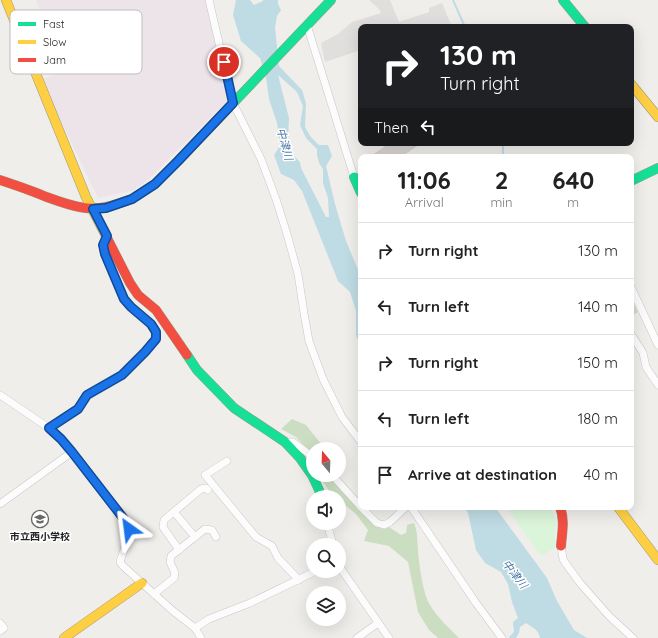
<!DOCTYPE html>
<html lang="en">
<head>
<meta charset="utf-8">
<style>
  :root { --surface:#fff; --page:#f6f6f6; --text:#222; --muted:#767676; --line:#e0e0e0 }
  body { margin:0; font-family:Quicksand,"Noto Sans JP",sans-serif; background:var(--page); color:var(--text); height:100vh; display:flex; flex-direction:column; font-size:15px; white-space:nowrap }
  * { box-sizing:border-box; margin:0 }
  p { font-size:13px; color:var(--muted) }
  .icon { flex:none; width:22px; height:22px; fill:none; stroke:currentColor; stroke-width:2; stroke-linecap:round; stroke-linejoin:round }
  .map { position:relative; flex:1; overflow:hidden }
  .side { position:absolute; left:358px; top:154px; width:276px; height:356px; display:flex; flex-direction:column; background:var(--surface); border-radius:8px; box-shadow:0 4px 16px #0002 }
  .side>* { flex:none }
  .hud { position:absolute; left:358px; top:24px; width:276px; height:122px; border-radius:8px; box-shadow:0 4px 16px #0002; background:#202124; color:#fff; overflow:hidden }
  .needle { width:26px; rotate:341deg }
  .tools { position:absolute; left:306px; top:442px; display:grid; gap:8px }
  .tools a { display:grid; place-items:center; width:40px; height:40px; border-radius:50%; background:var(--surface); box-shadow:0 4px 16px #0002; font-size:20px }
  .pin { position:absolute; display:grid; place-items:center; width:34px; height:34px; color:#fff; margin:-17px; border:2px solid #fff; border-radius:50%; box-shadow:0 1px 4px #0007 }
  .me { position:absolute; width:44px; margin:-22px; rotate:329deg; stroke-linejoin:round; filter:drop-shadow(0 0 3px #0008) }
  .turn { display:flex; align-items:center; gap:14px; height:84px; padding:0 16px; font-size:18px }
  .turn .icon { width:52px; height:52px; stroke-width:2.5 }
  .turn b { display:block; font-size:28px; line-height:34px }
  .then { display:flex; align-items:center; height:38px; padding:0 16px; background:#0003; gap:8px; font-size:15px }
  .eta { display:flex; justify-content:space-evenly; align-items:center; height:68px; text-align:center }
  .eta b { font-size:24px; font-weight:800; line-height:28px }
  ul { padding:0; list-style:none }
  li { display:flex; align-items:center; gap:12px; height:56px; padding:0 16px; border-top:1px solid var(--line) }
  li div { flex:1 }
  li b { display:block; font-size:15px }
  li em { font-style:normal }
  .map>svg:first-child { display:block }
  .industrial { fill:#ede4e9 }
  .forest { fill:#cbdec1 }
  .park { fill:#daf5da }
  .parking { fill:#e0dfde }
  .water { fill:#bfdbe3; fill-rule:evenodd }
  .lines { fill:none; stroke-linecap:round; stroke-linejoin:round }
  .stream { stroke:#bfdbe3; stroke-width:2 }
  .building { fill:#d7d4d2; stroke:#d3d0cc }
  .street-casing { stroke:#c9c8c7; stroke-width:8 }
  .fast-casing { stroke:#999a82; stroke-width:10 }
  .slow-casing { stroke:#999a82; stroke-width:10 }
  .jam-casing { stroke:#999a82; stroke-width:10 }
  .street { stroke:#fdfcfc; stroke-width:7 }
  .fast { stroke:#16e098; stroke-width:9 }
  .slow { stroke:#ffcf43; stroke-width:9 }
  .jam { stroke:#f24e42; stroke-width:9 }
  .route-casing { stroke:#114b97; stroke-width:10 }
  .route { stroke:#1a73e8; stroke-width:7 }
  .labels { text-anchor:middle; stroke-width:3; stroke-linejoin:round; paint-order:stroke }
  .poi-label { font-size:10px; font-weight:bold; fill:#222; stroke:#fff }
  .water-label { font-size:11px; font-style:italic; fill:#4a7aab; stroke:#fff }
  .key { fill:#fff; stroke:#bdbdbd; stroke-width:1 }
  .key-label { font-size:11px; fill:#222 }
</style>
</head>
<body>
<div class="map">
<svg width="658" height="638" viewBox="0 0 658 638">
  <rect width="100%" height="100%" fill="#f0eeeb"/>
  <polygon class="industrial" points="36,0 207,0 229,99 149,179 134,190 98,198 41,80 65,70"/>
  <g class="forest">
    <polygon points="292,419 306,425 325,449 313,449 313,468 308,462 311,453 296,437 281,429"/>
    <path d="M318 475H330L377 525 382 529 389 527 401 535 406 533 407 525 414 523C418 532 417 541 418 550 419 564 423 594 430 605 438 618 449 628 459 638H438L429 630 418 612 408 562 389 546 364 541 368 530 356 514 339 500V497H335L333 496Z"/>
  </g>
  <polygon class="park" points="506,507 549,507 556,519 555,548 541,556"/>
  <polygon class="parking" points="369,0 390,0 399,22 429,12 429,8 442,3 452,27 439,27 438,25 431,27 361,27 361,50 325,62 321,43 338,34 352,22 381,13 380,10"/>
  <g class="water">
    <path d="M236 0H250L254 5 263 1V0H278V4L281 10 277 16 275 28 279 66 302 90 306 103 305 127 310 136 319 145H328L332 156 326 166 335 204 346 241 361 277V345L356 336V311L350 292 338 281 302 191 294 180 281 174 274 155 280 146 277 123 269 99 266 77 260 58 241 41 233 15ZM278 75 297 92 303 106 300 125 306 138 317 149V155L319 163 323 169V183L328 198 329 217H326L301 168 300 162 293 155 288 141 289 118Z"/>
    <path d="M464 507H495L547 578 557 601 574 630 587 638H540C539 630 532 627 526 623L520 627 519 633 516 638H510L509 637 514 632 513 622 518 618 512 602 508 584 501 572 485 563 476 550 468 513Z"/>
  </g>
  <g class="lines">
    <g class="stream">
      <polyline points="453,0 465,27"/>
      <polyline points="503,157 503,143"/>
    </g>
  </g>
  <g class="building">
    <polygon points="391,143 421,143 400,157 370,157"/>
    <polygon points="631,299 637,312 631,316"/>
  </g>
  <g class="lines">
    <g class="street-casing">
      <g id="street">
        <polyline points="209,0 233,103 261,159 276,199 287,234 298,274 304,313 309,341 323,379 342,417 361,442"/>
        <polyline points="307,25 354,177"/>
        <polyline points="631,287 658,345"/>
        <polyline points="631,334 643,353 646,367 658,385"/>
        <path d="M0 395 49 428 61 439 127 523C130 536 124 549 120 562L123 566 173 611 195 628 201 638"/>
        <polyline points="49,428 78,409 87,395 122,375 145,351 155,339 156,332 151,324 131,307 125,299 105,255 103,245 107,236"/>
        <polyline points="285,442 293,442 313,457"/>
        <polyline points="227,461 205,475 256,537 272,546 278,558 299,580"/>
        <polyline points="332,475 361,507"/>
        <polyline points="0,504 72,452"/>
        <polyline points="361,507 377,523 384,525 390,522 406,507"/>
        <polyline points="411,507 476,603 502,638"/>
        <polyline points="174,512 195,537"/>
        <polyline points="327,523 333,545"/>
        <polyline points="561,546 563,559 566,564 580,583 609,616 633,638"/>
        <polyline points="179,550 163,527 164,520 201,489 206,488 208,490"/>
        <polyline points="339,566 389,638"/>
        <polyline points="154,594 174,578 175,573 170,562 171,556 205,529 212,530 216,537"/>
        <polyline points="0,623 4,628 0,631"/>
        <polyline points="195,628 209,619 250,603 316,571"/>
        <polyline points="357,638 378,623"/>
      </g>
    </g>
    <g class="fast-casing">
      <g id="fast">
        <polyline points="563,0 585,27"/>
        <polyline points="354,177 361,193"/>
        <polyline points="631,181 658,168"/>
        <polyline points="117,204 132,199 155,184 178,161 331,0"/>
        <polyline points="187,355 197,370 234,408 285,442 300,458 312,475 319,490 321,497"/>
      </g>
    </g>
    <g class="slow-casing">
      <g id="slow">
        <polyline points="6,0 86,197 106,236"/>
        <polyline points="631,84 658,117"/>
        <polyline points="618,507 658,560"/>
        <polyline points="64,638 142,583"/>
      </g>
    </g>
    <g class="jam-casing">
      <g id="jam">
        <path d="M0 180C15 185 30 190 44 196 69 205 90 214 117 204"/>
        <polyline points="106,236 130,283 138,295 156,310 187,355"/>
        <path d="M560 507C565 520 562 533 561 546"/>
      </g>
    </g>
    <use href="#street" class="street"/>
    <use href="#fast" class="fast"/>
    <use href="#slow" class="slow"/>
    <use href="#jam" class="jam"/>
  </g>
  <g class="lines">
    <g class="route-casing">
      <polyline id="route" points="129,529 127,523 72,452 61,439 49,428 78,409 87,395 122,375 145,352 156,339 156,332 151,324 131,307 124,299 105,254 103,245 107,236 93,209 106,208 132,199 155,184 178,161 233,103 224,62"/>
    </g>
    <use href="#route" class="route"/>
  </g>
  <defs>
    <g id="school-ring" transform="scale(0.9)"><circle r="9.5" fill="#fff" stroke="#6a6968" stroke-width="1.5"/><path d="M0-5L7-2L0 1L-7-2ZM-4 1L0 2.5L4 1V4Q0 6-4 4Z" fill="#6a6968"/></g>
  </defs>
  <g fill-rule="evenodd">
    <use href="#school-ring" x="40" y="519"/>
  </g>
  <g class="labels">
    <g class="poi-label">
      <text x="40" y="540">市立西小学校</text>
    </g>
    <g class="water-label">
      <text transform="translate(285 144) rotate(75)" y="4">中津川</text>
      <text transform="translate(515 574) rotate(52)" y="4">中津川</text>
    </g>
  </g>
  <rect x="10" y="10" width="132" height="64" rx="6" class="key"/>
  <rect x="18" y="22" width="18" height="4" fill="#16e098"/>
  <rect x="18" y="40" width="18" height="4" fill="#ffcf43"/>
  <rect x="18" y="58" width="18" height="4" fill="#f24e42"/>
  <g class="key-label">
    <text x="43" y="28">Fast</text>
    <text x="43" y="46">Slow</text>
    <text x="43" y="64">Jam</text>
  </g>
</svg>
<div class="tools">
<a><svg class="needle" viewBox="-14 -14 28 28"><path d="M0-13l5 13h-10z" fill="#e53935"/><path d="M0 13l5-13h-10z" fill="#767676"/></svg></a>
<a><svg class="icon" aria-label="sound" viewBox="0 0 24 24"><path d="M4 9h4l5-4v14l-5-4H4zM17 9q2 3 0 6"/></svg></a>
<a><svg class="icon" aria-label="search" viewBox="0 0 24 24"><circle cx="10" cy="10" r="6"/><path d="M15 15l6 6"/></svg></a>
<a><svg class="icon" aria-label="layers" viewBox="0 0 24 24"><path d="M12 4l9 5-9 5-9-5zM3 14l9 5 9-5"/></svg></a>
</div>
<div class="pin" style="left:224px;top:62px;background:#d93025"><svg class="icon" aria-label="arrive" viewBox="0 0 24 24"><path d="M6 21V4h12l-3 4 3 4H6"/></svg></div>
<svg class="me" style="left:129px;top:529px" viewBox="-20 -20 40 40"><path d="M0-17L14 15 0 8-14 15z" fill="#1a73e8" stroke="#fff" stroke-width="4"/></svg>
<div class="hud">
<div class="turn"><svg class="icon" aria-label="right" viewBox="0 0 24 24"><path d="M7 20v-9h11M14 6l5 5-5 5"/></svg><div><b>130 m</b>Turn right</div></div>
<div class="then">Then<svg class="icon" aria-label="left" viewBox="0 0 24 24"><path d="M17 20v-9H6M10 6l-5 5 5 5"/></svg></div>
</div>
<section class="side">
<div class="eta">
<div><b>11:06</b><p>Arrival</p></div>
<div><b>2</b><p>min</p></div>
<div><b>640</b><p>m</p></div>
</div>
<ul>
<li><svg class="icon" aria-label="right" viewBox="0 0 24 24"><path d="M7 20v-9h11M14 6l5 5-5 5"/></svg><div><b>Turn right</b></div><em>130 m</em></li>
<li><svg class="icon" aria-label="left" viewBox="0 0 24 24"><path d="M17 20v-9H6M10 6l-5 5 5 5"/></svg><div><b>Turn left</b></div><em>140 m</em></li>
<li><svg class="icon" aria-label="right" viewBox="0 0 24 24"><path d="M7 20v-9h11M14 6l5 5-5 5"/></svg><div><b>Turn right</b></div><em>150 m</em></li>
<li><svg class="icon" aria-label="left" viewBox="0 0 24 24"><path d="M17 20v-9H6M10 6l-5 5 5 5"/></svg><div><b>Turn left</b></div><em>180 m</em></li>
<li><svg class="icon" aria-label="arrive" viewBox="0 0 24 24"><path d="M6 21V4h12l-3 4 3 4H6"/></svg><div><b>Arrive at destination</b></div><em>40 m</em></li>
</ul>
</section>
</div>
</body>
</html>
